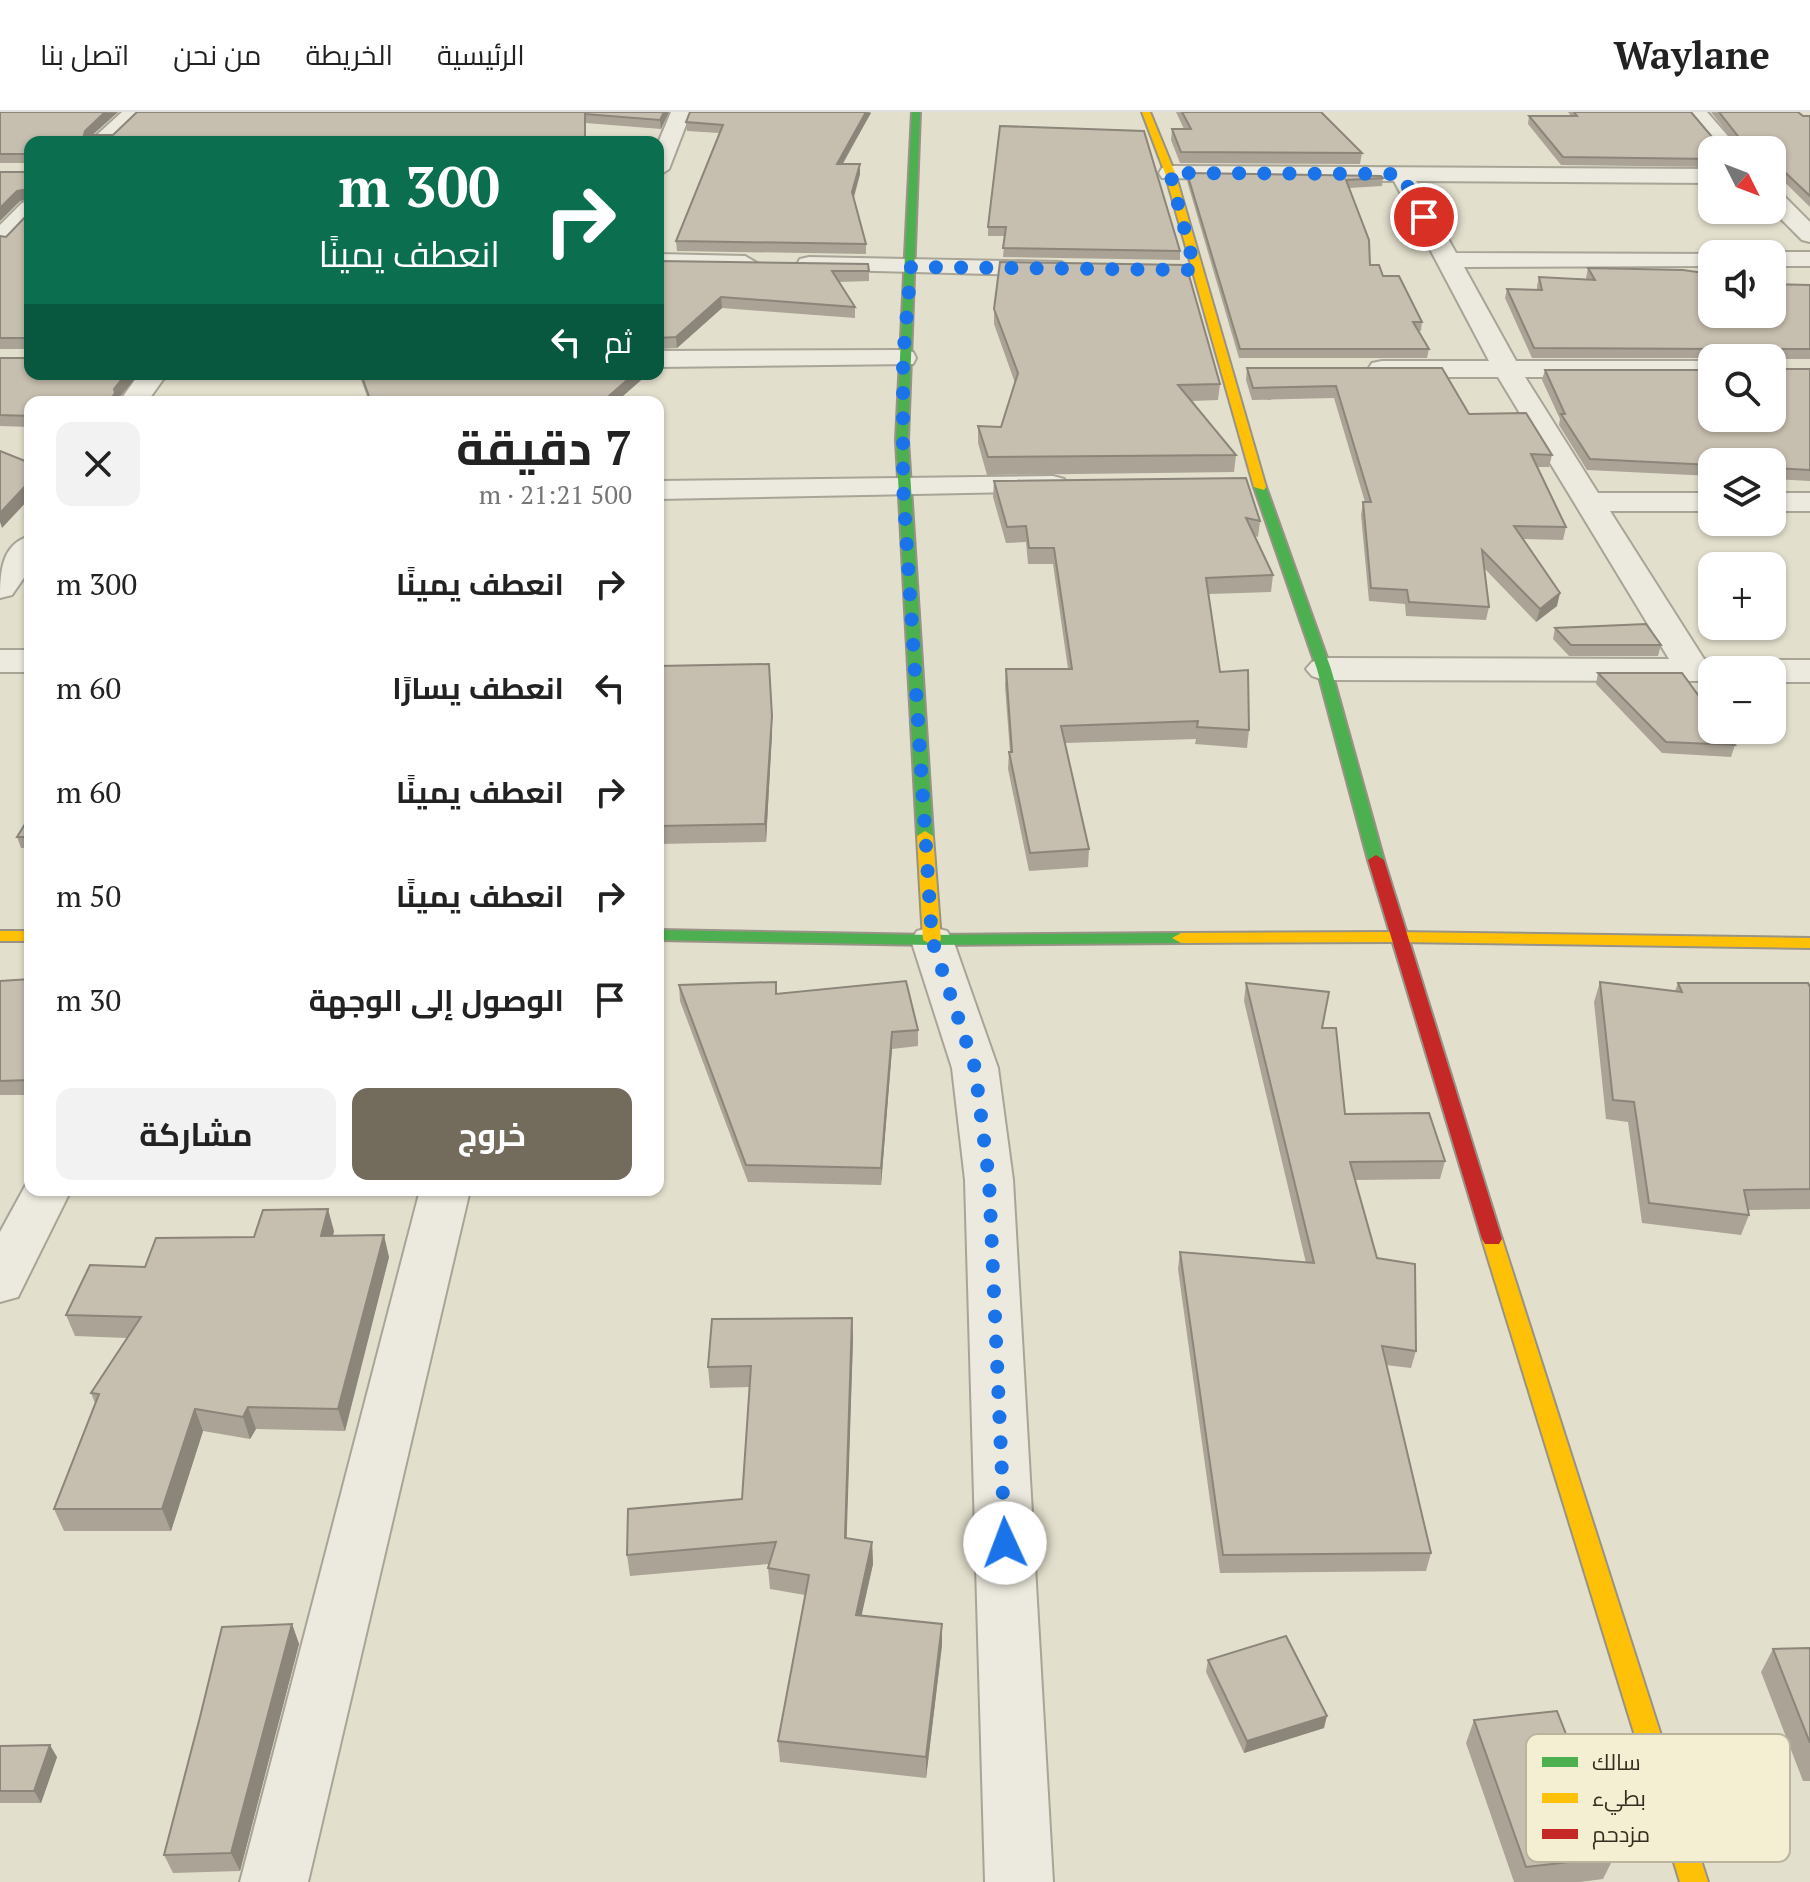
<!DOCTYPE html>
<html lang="ar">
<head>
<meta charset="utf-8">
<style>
  :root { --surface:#fff; --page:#f2f2f2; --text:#222; --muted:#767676; --line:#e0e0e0; --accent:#736b5c }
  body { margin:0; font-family:"PT Serif",Cairo,serif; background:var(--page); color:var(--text); direction:rtl; height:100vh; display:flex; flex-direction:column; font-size:30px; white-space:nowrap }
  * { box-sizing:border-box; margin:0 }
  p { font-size:26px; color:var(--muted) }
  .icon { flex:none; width:44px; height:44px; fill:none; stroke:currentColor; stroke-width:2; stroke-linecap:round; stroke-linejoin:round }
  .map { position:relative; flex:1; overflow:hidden; direction:ltr }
  .details { position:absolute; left:24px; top:284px; width:640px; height:800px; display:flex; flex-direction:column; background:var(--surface); border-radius:16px; box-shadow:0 2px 6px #0004; direction:rtl }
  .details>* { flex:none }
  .banner { position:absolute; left:24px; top:24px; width:640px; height:244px; border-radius:16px; box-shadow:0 2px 6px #0004; direction:rtl; background:#0b6e4f; color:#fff; overflow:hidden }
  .needle { width:52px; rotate:132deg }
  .tools { position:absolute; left:1698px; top:24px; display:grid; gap:16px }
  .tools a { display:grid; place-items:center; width:88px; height:88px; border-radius:16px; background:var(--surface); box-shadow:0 2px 6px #0004; font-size:40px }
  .pin { position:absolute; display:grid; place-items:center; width:68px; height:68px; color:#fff; margin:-34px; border:4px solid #fff; border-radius:50%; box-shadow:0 2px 8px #0007 }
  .me { position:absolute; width:88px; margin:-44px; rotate:358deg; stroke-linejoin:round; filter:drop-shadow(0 0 6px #0008) }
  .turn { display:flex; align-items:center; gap:28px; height:168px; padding:0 32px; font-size:36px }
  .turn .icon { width:104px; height:104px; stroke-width:2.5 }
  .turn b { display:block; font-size:56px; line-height:68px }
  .then { display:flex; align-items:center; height:76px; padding:0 32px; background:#0003; gap:16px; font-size:30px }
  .round { display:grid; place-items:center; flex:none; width:84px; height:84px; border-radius:16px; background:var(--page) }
  .overview { display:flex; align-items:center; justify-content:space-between; height:136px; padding:0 32px }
  h1 { font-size:48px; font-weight:700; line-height:60px }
  .primary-button { display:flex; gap:16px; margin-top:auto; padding:16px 32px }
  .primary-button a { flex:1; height:92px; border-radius:16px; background:var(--accent); color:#fff; font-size:32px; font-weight:700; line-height:92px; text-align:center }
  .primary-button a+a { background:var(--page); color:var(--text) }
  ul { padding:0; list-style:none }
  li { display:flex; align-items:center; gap:24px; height:104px; padding:0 32px }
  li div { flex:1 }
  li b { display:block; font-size:30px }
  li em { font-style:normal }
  header { display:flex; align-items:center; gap:48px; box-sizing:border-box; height:112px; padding:0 40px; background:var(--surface); border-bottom:2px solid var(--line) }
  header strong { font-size:38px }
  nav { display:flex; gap:44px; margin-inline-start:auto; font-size:28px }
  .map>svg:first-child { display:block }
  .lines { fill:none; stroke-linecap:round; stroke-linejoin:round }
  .street-casing { stroke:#a8a496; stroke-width:4 }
  .fast-casing { stroke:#989386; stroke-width:4 }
  .slow-casing { stroke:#989386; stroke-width:4 }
  .jam-casing { stroke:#989386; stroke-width:4 }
  .street { fill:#ece9de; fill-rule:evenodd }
  .fast { fill:#4caf50; fill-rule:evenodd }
  .slow { fill:#ffc107; fill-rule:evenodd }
  .jam { fill:#c62828; fill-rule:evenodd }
  .wall { fill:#aaa396 }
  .shaded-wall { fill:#8b857a }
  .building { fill:#c6beae; stroke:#8b857a; stroke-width:2 }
  .route { stroke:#1a73e8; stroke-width:14; stroke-dasharray:0 25.2 }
  .key { fill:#f4eed3; stroke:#bbb49d; stroke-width:2 }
  .key-label { font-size:22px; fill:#362d1f }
</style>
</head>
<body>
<header>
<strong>Waylane</strong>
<nav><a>الرئيسية</a><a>الخريطة</a><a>من نحن</a><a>اتصل بنا</a></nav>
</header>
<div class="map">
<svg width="1810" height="1770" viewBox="0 0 1810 1770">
  <rect width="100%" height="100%" fill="#e3dfcd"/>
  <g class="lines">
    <g class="street-casing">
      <g id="street">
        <polygon points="122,0 144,0 113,30 89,30"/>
        <polygon points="671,0 691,0 669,57 658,64 658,31"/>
        <polygon points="1686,0 1707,0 1740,38 1718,38"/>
        <polygon points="1170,54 1712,57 1712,71 1416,69 1456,141 1721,142 1712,142 1712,154 1464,155 1516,249 1712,249 1712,265 1525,265 1598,381 1712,381 1712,399 1610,399 1704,547 1727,551 1733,558 1712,558 1712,569 1324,568 1312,564 1306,557 1312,550 1324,546 1669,547 1498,265 1382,265 1372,263 1368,257 1372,251 1382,249 1489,249 1394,69 1162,66 1159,61 1162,56"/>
        <polygon points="1772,78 1780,80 1810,110 1810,130 1802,128 1772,98"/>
        <polygon points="30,89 30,109 8,132 0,134 0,113 22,91"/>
        <polygon points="1772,140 1810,140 1810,154 1772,154 1772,142 1763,142"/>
        <polygon points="658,142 745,144 757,151 745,158 658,156"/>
        <polygon points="809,145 1061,150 1073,157 1061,164 800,157 797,152 800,147"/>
        <polygon points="903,238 913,240 916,246 913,252 658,255 658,239"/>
        <polygon points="139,262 167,262 147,290 119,290"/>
        <polygon points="1053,364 1064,367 1068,373 1064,379 658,387 658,369"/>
        <rect x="1772" y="381" width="38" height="18"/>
        <path d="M30 424V457L12 483 0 486C0 461 1 432 30 424Z"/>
        <rect x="0" y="538" width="30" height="22"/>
        <polygon points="1772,548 1810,548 1810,570 1772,570 1772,558 1755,558 1760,552"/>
        <polygon points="932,815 947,819 953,828 998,956 1013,1068 1053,1770 985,1770 965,1068 952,956 911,828 917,819"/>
        <polygon points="30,1065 30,1078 71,1078 18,1185 0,1190 0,1120"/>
        <polygon points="420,1078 470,1078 308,1770 240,1770"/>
      </g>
    </g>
    <g class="fast-casing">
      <g id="fast">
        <polygon points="912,0 920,0 908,328 933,724 925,729 917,724 896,328"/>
        <polygon points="1256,372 1266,375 1331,557 1384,748 1382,752 1370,752 1368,748 1317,557 1254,375"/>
        <polygon points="658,818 932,823 1181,821 1190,826 1181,831 932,833 658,828"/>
      </g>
    </g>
    <g class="slow-casing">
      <g id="slow">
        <polygon points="1142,0 1150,0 1175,61 1266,375 1264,378 1254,375 1165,61"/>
        <polygon points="925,719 933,724 941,828 932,833 923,828 917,724"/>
        <rect x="0" y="819" width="30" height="10"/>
        <polygon points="1397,820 1810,826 1810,836 1397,830 1181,831 1172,826 1181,821"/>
        <polygon points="1492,1119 1499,1122 1502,1127 1708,1770 1680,1770 1482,1127 1485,1122"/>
      </g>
    </g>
    <g class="jam-casing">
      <polygon id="jam" points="1376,743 1384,748 1502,1127 1499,1132 1485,1132 1482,1127 1368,748"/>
    </g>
    <use href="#street" class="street"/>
    <use href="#fast" class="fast"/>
    <use href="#slow" class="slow"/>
    <use href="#jam" class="jam"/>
  </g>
  <g class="wall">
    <polygon points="0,0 118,0 92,23 113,23 137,0 669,0 661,17 586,11 586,30 30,30 30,262 117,288 117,290 30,290 30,315 0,314 0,246 29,246 29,237 0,237 0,124 6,125 29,101 29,87 20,89 0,109 0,60 30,60 30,51 0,51"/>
    <polygon points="690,0 871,0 843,52 860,52 860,62 854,86 866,132 866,142 677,139 676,129 719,21 687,19 686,10"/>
    <polygon points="1176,0 1321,0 1362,41 1360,52 1180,51 1171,28 1172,17 1184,17"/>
    <polygon points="1568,0 1691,0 1718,32 1736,32 1711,0 1798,0 1803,4 1810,4 1810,95 1772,58 1772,38 1712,38 1712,55 1561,53 1528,12 1529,4 1571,4"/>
    <polygon points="1144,19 1180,139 1180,148 1003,145 1005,124 988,124 988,115"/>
    <polygon points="1187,61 1383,66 1382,74 1349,76 1370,153 1383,164 1422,210 1421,219 1418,219 1429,237 1427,246 1239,246 1187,69"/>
    <polygon points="658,149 869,159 869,169 838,170 855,195 855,206 722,196 677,236 658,237"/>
    <polygon points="1588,156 1712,202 1810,173 1810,247 1773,247 1773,257 1810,257 1810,369 1772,367 1772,350 1712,350 1712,364 1587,358 1559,313 1560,307 1542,268 1545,258 1712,258 1772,246 1532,246 1505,186 1507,177 1537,178 1537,174 1539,165 1587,167 1586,166"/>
    <polygon points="994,197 1220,272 1218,288 1192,289 1236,343 1234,360 987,363 978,331 978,314 1001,315 1015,271 994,212"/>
    <polygon points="1247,256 1469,302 1552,343 1549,355 1537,355 1566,415 1563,428 1523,427 1557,494 1536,510 1484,456 1489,495 1486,508 1406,504 1405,492 1369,489 1361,403 1363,390 1365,390 1334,286 1252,288 1246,268"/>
    <polygon points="359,262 648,262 616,290 369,290"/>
    <polygon points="994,369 1260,409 1258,425 1255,424 1273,463 1271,480 1209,482 1220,560 1249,618 1247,636 1195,632 1196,627 1065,631 1089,737 1088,755 1029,759 1008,657 1009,640 1010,640 1005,574 1006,557 1068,557 1053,452 1028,452 1026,430 1006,431 993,385"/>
    <polygon points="1555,516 1661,533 1658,544 1569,544 1553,527"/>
    <polygon points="658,554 772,621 766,730 658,732"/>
    <polygon points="1598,561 1735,633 1731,645 1662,641 1596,572"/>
    <polygon points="30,704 30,736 21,736 17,725"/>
    <polygon points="30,867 30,983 0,983 0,869"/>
    <polygon points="776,870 777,882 918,918 918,934 892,937 881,1073 748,1070 680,889 679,873"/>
    <polygon points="1600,870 1675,879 1678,871 1810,875 1810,1097 1748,1098 1749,1103 1741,1123 1642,1111 1628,1010 1606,1007 1594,890"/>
    <polygon points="1246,871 1322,916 1345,1002 1445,1049 1440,1067 1355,1068 1377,1146 1416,1239 1411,1256 1386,1253 1431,1441 1426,1459 1220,1461 1178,1157 1180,1140 1306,1151 1244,889"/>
    <polygon points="334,1119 333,1124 389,1145 345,1319 256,1317 250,1327 203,1319 171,1419 64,1419 54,1397 95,1291 91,1281 127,1226 75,1224 66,1203 145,1155 254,1125"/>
    <polygon points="852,1206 853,1227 846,1426 872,1430 873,1452 861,1504 942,1533 926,1666 780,1650 778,1629 805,1483 770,1477 768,1456 769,1452 630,1464 627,1443 742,1387 750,1275 710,1276 708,1255"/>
    <polygon points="292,1512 299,1532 240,1759 173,1761 164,1743"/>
    <polygon points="1810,1536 1810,1669 1803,1669 1761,1560 1773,1537"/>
    <polygon points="1208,1548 1324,1616 1244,1641 1206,1560"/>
    <polygon points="1474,1608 1614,1745 1603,1767 1580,1770 1514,1770 1466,1631"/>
    <polygon points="0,1634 57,1645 41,1691 0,1691"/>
  </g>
  <g class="shaded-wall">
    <polygon points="105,0 118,0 87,28 84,23 85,19"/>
    <polygon points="664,0 669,0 661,17 660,8"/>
    <polygon points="866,0 871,1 837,61 837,52"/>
    <polygon points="860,52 860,62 852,90 852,80"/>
    <polygon points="29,77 30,87 20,89 0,109 0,96 17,79"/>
    <polygon points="721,185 722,196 677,236 676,225"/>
    <polygon points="126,262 139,262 117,288 117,290 109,290 114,277"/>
    <polygon points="634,262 648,262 616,290 602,290"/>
    <polygon points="30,369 30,386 2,416 0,410 0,401"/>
    <polygon points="1560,481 1557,494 1536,510 1540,497"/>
    <polygon points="772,604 772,621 766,730 765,712"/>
    <polygon points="892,920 892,937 881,1073 881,1056"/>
    <polygon points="328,1097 334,1119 327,1146 321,1124"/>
    <polygon points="384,1123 389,1145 345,1319 338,1297"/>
    <polygon points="852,1206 853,1227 846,1447 845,1426"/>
    <polygon points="248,1295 256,1317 250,1327 243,1305"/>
    <polygon points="195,1297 203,1319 171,1419 162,1397"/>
    <polygon points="872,1430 873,1452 857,1524 856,1503"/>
    <polygon points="292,1512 299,1532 240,1759 231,1741"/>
    <polygon points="942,1512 942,1533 926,1666 926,1645"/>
    <polygon points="1327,1604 1324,1616 1244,1641 1247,1629"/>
    <polygon points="50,1633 57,1645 41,1691 34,1679"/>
  </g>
  <g class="building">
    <polygon points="0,0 105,0 85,19 84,23 113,23 137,0 664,0 660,8 585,2 585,30 471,30 310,27 307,30 30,30 30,262 126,262 114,277 115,281 109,290 30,290 30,304 0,303 0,246 29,246 29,226 0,226 0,124 6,125 29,101 29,77 17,79 0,96 0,60 30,60 30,42 0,42"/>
    <polygon points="690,0 866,0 837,52 860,52 852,80 866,132 676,129 723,13 686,10"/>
    <polygon points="1182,0 1321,0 1362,41 1181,40 1172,17 1191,17"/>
    <polygon points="1574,0 1691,0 1718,32 1744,32 1719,0 1798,0 1803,4 1810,4 1810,84 1772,48 1772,38 1712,38 1712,47 1563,45 1529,4 1577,4"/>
    <polygon points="1000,14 1144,19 1180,139 1003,136 1006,115 988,115"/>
    <polygon points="1187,61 1381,64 1383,66 1346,68 1369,128 1370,153 1379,153 1383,164 1399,164 1422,210 1413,210 1429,237 1240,237"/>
    <polygon points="658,149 868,152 869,159 832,159 855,195 721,185 676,225 658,226"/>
    <polygon points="1000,150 1186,153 1220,272 1178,273 1236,343 988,345 978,314 1001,315 1018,261 994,197"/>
    <polygon points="1588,156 1683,158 1712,162 1712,202 1772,202 1772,172 1810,173 1810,237 1773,237 1773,257 1810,257 1810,358 1772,356 1772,350 1712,350 1712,353 1590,347 1561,302 1565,302 1545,258 1712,258 1712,306 1772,306 1772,246 1716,246 1717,237 1534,236 1507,177 1542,178 1539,165 1595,168"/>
    <polygon points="1247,256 1442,256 1469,302 1526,301 1552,343 1531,342 1566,415 1514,414 1560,481 1540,497 1482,438 1489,495 1409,490 1407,478 1371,476 1363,390 1371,390 1336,274 1253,276"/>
    <polygon points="361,262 634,262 602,290 371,290"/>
    <polygon points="0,339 30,351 30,369 0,401"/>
    <polygon points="1246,366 1260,409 1246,406 1273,463 1206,466 1220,560 1248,558 1249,618 1197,615 1198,609 1061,614 1089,737 1030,741 1009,640 1012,640 1006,557 1072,557 1054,436 1029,436 1026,414 1007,415 994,369"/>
    <polygon points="1646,512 1661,533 1571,533 1555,516"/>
    <polygon points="769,552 772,604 765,712 658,714 658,554"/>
    <polygon points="1598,561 1682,561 1712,602 1712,618 1724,618 1735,633 1666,630"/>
    <polygon points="30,704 30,725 17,725"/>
    <polygon points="30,867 30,968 0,969 0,869"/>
    <polygon points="906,869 918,918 892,920 881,1056 746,1053 679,873 776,870 776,882"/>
    <polygon points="1600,870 1682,880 1678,871 1808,871 1810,875 1810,1077 1744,1078 1749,1103 1649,1091 1634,990 1613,988"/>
    <polygon points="1246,871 1329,880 1322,916 1336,916 1345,1002 1429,1001 1445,1049 1350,1050 1377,1146 1415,1152 1416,1239 1382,1234 1431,1441 1223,1443 1180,1140 1314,1151"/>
    <polygon points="328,1097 321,1124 384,1123 338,1297 248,1295 243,1305 195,1297 162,1397 54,1397 99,1282 91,1281 141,1205 66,1203 90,1153 145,1155 156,1126 254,1125 263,1098"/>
    <polygon points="852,1206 845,1426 872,1430 856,1503 942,1512 926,1645 778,1629 809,1463 768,1456 776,1430 627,1443 628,1397 742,1387 751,1254 708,1255 712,1207"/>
    <polygon points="292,1512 231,1741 164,1743 200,1605 222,1515"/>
    <polygon points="1286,1524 1327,1604 1247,1629 1208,1548"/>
    <polygon points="1810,1536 1810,1631 1773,1537"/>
    <polygon points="1557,1599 1614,1745 1526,1755 1474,1608"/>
    <polygon points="50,1633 34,1679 0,1679 0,1634"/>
  </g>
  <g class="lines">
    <polyline class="route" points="1005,1431 989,1068 975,956 932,828 903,374 903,246 911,155 1195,158 1170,61 1401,62 1424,105"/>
  </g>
  <rect x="1526" y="1622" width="264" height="128" rx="12" class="key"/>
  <rect x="1542" y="1645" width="36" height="10" fill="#4caf50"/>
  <rect x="1542" y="1681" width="36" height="10" fill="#ffc107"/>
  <rect x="1542" y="1717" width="36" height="10" fill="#c62828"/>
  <g class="key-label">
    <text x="1592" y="1658">سالك</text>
    <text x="1592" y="1694">بطيء</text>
    <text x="1592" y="1730">مزدحم</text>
  </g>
</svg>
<div class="tools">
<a><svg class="needle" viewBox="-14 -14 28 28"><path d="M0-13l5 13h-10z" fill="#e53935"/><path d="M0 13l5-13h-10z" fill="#767676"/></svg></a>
<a><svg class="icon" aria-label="sound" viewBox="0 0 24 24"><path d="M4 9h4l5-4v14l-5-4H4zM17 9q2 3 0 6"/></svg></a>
<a><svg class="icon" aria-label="search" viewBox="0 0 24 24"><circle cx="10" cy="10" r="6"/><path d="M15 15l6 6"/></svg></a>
<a><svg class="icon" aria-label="layers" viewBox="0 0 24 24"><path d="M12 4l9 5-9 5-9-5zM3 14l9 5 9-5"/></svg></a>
<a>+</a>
<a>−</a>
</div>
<div class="pin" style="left:1424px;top:105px;background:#d93025"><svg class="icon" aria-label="arrive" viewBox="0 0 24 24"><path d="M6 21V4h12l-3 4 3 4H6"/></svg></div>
<svg class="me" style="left:1005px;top:1431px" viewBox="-20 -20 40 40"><circle r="19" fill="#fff"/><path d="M0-13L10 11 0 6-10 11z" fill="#1a73e8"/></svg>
<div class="banner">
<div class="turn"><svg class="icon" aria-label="right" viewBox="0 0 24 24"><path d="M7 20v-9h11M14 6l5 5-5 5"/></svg><div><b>300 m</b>انعطف يمينًا</div></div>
<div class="then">ثم<svg class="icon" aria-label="left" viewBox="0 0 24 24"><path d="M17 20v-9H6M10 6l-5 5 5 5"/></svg></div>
</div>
<section class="details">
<div class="overview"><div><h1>7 دقيقة</h1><p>500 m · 21:21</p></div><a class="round"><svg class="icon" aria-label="close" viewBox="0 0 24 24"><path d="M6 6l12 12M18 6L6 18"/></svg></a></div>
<ul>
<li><svg class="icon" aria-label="right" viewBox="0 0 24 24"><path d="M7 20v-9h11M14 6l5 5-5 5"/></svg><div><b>انعطف يمينًا</b></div><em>300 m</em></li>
<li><svg class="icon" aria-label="left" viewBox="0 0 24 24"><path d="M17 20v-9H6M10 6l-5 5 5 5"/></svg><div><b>انعطف يسارًا</b></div><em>60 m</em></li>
<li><svg class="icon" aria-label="right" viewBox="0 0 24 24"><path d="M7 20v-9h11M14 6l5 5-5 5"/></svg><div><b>انعطف يمينًا</b></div><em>60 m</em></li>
<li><svg class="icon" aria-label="right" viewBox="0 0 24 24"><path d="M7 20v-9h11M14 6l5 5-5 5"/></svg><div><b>انعطف يمينًا</b></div><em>50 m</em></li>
<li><svg class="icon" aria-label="arrive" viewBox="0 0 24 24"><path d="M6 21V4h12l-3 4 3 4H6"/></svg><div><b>الوصول إلى الوجهة</b></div><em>30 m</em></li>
</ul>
<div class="primary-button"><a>خروج</a><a>مشاركة</a></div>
</section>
</div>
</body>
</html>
